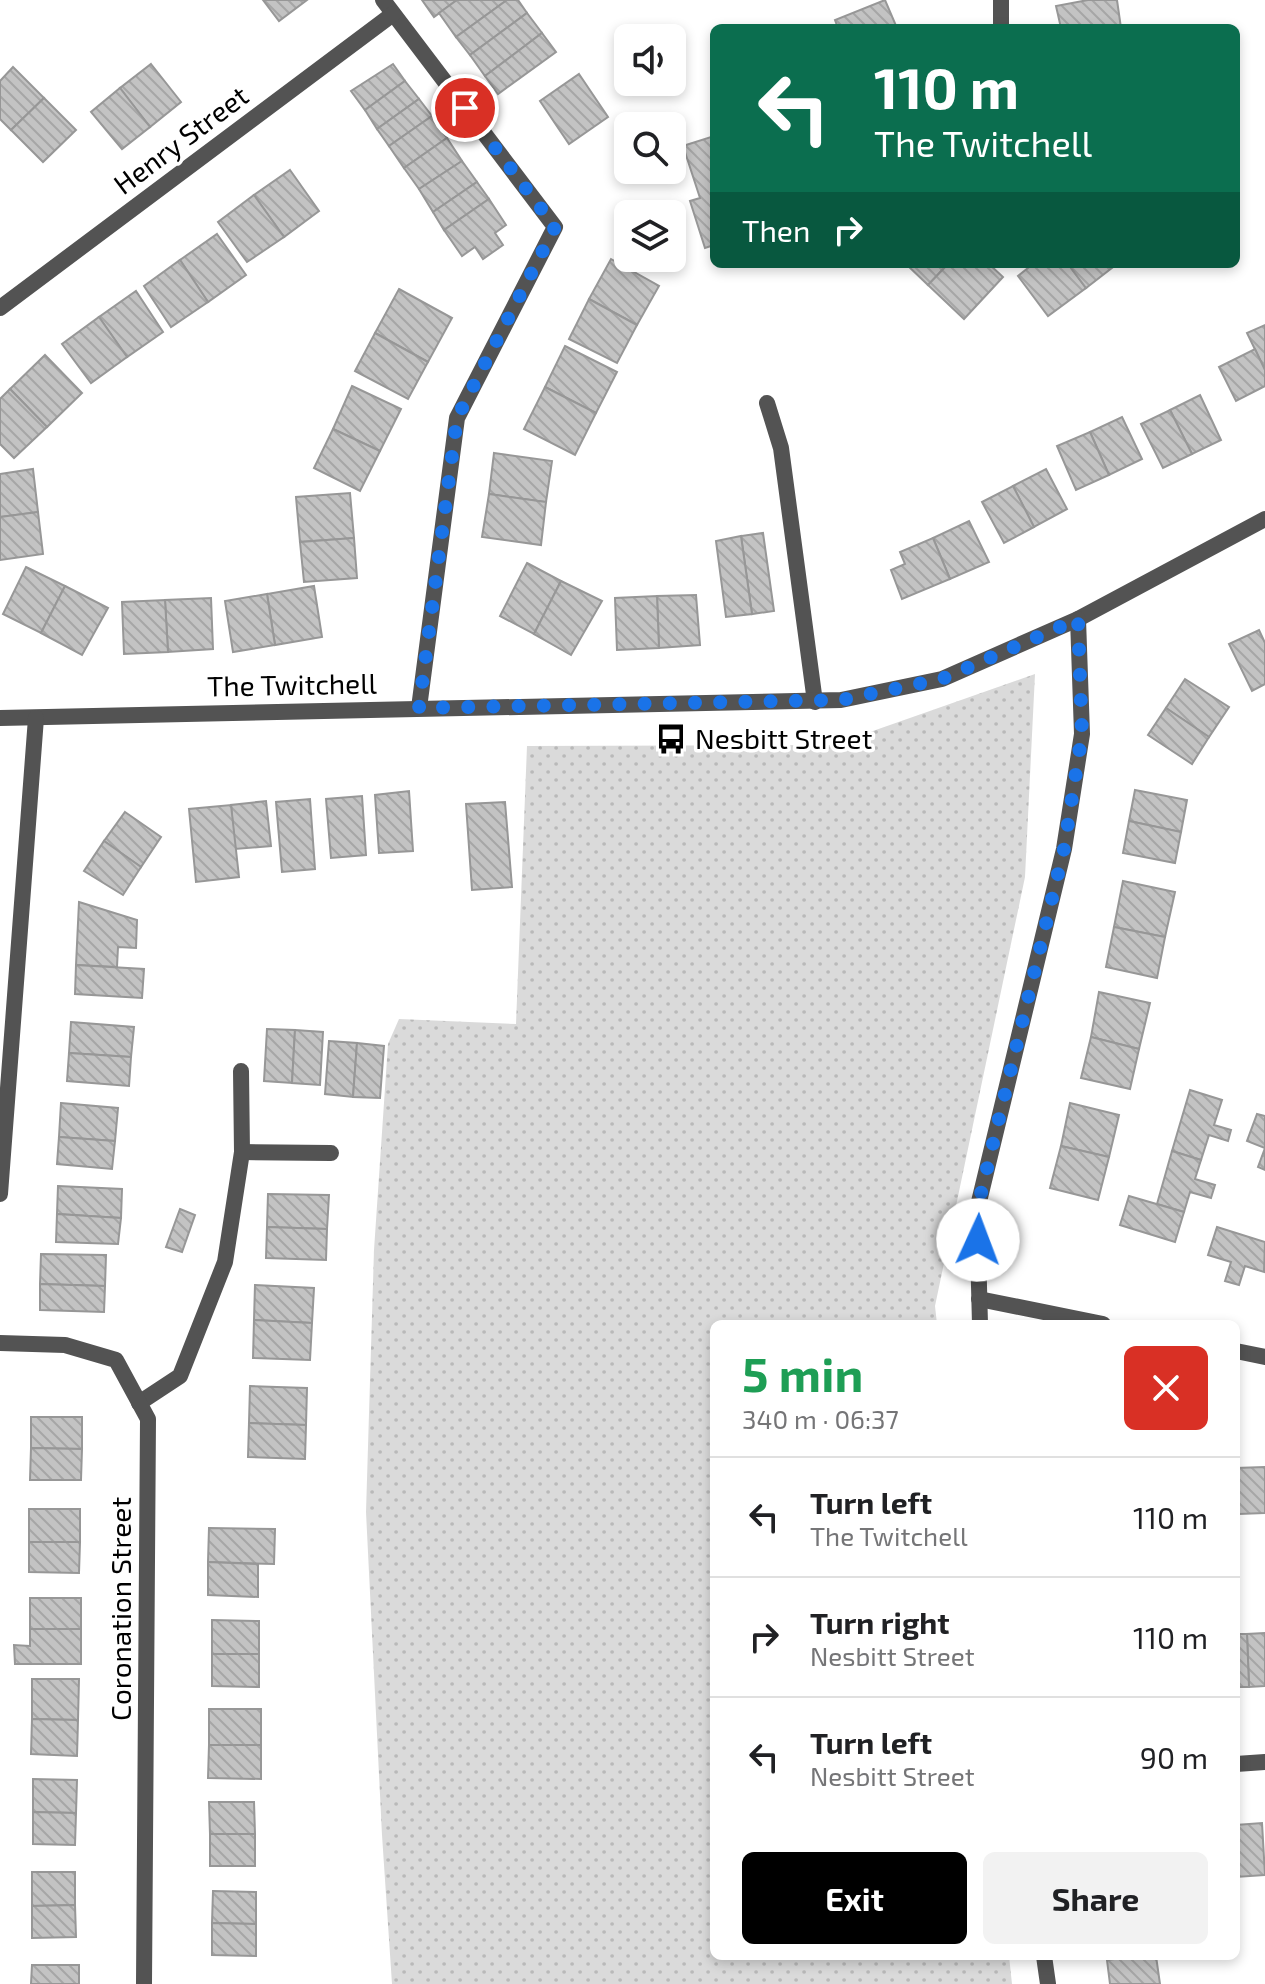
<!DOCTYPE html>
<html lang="en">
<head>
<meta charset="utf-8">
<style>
  :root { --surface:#fff; --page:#f2f2f2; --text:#202124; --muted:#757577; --line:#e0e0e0; --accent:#000 }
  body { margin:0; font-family:"Exo 2",sans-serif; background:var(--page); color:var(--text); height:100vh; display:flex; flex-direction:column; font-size:30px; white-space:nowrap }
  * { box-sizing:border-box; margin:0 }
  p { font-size:26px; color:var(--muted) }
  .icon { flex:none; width:44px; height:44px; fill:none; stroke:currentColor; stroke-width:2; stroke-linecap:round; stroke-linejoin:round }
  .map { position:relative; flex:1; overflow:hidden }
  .details { position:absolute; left:710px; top:1320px; width:530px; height:640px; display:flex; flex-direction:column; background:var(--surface); border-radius:12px; box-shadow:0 4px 12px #0003 }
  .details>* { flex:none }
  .guide { position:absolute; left:710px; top:24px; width:530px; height:244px; border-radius:12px; box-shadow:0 4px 12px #0003; background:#0b6e4f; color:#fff; overflow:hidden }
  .fabs { position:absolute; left:614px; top:24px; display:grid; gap:16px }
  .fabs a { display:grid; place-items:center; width:72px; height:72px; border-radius:12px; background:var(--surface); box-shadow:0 4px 12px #0003; font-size:40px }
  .pin { position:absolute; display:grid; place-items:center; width:68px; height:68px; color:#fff; margin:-34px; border:4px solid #fff; border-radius:50%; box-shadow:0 2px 8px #0007 }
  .me { position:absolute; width:88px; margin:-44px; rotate:2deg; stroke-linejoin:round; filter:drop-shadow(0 0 6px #0008) }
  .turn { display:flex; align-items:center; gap:28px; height:168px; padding:0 32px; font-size:36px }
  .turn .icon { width:104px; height:104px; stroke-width:2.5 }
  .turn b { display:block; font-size:56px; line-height:68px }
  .then { display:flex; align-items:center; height:76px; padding:0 32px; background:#0003; gap:16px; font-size:30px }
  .round { display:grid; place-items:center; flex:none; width:84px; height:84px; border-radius:12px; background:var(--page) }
  .headline { display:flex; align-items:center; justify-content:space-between; height:136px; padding:0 32px }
  h1 { font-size:48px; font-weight:700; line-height:60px; color:#1e9e55 }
  .cta { display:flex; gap:16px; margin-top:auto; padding:16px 32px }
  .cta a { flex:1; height:92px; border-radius:12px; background:var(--accent); color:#fff; font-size:32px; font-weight:700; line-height:92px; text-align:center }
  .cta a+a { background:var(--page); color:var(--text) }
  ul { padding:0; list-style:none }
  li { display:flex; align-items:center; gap:24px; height:120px; padding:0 32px; border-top:2px solid var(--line) }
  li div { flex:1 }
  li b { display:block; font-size:30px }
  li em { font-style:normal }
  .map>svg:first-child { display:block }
  .grass { fill:url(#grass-dots) }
  .building { fill:url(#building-back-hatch); stroke:#979797; stroke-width:2 }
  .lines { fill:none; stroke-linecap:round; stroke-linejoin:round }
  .lane { stroke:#535353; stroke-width:16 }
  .street { stroke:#535353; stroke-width:16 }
  .route { stroke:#1a73e8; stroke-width:14; stroke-dasharray:0 25.2 }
  .labels { text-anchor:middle; stroke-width:7; stroke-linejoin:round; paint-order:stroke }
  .street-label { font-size:28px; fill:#000; stroke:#fff }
  .poi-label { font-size:28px; fill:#000; stroke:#fff; text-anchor:start }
</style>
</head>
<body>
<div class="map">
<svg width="1265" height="1984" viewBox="0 0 1265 1984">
  <defs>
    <pattern id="grass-dots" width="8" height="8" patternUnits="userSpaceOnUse" patternTransform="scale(2)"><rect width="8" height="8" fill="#dadada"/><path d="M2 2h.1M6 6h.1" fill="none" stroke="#b9b9b9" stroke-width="1.8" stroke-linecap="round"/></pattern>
    <pattern id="building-back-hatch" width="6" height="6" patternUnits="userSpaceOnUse" patternTransform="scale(2)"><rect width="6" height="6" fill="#c3c3c3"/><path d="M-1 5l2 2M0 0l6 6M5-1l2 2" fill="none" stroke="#a6a6a6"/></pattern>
  </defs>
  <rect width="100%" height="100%" fill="#fff"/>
  <polygon class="grass" points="1035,674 1025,877 935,1306 937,1324 714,1324 714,1956 1009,1956 1012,1984 392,1984 382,1835 366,1512 374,1250 388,1044 399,1019 516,1024 527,746 833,745"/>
  <g class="building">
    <polygon points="263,0 307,0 279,21"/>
    <polygon points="422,0 457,0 434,17"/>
    <polygon points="457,0 507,0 456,37 439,13"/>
    <polygon points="507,0 518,0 527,13 470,55 456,37"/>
    <polygon points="885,0 897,28 838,28 835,20"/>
    <polygon points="1088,0 1117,0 1121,28 1061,28 1056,6"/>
    <polygon points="527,13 542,33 485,76 470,55"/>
    <polygon points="542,33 556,52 498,94 485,76"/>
    <polygon points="151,64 181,102 150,127 120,88"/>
    <polygon points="393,64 405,81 365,110 351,91"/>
    <polygon points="13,67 44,98 11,130 0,119 0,81"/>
    <polygon points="579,74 608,117 569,144 540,101"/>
    <polygon points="405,81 419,99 377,129 365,110"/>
    <polygon points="120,88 150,127 122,149 91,112"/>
    <polygon points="44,98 76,130 43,162 11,130"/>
    <polygon points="419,99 432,116 389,146 377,129"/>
    <polygon points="432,116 447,138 404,168 389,146"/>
    <polygon points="714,136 714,245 705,248 690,201 700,198 683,146"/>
    <polygon points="447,138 462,161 419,189 404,168"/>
    <polygon points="462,161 477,182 433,212 419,189"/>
    <polygon points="290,170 319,211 284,237 254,195"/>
    <polygon points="477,182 489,199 444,230 433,212"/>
    <polygon points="254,195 284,237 247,262 218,222"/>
    <polygon points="489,199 506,225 495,233 503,245 483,259 475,247 462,256 444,230"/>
    <polygon points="217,234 246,275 208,302 180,260"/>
    <polygon points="611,259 659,286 637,325 589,299"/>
    <polygon points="180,260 208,302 171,327 144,286"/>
    <polygon points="906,264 948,264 928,285"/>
    <polygon points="948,264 989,264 1003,277 964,319 928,285"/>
    <polygon points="1033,264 1068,264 1086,288 1048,316 1018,276"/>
    <polygon points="1068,264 1117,264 1086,288"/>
    <polygon points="399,289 452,318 428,362 375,333"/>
    <polygon points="136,291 163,332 127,357 99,317"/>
    <polygon points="589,299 637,325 617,363 569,339"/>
    <polygon points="99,317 127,357 91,383 62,344"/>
    <polygon points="1265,325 1265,370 1247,333"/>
    <polygon points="375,333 428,362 408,399 355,371"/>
    <polygon points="565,346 617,372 596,413 545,387"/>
    <polygon points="1255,349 1265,370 1265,386 1236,401 1219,367"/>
    <polygon points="45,355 82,393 47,427 10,389"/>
    <polygon points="352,386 401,409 380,451 333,429"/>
    <polygon points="545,387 596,413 575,455 524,429"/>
    <polygon points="10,389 47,427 14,458 0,444 0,399"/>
    <polygon points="1200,395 1221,440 1192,454 1170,410"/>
    <polygon points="1170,410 1192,454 1163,468 1141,424"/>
    <polygon points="1122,417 1142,459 1109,475 1090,432"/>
    <polygon points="333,429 380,451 360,491 314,468"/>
    <polygon points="1090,432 1109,475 1076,490 1057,446"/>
    <polygon points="494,453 552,461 546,502 489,494"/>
    <polygon points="33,469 38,512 0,517 0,474"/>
    <polygon points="1046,469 1067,509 1034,527 1013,486"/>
    <polygon points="1013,486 1034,527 1004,543 982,502"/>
    <polygon points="350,493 354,538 300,542 296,497"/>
    <polygon points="489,494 546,502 541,545 482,537"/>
    <polygon points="38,512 43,554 0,560 0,517"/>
    <polygon points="969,521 989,562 950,579 933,538"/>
    <polygon points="763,533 774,611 752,614 741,536"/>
    <polygon points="741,536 752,614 726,617 716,541"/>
    <polygon points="354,538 357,578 304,582 300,542"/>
    <polygon points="933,538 950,579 902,599 891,570 905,564 900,552"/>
    <polygon points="527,563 561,581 534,634 500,616"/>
    <polygon points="26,567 65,586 41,633 3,614"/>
    <polygon points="561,581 602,601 571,655 534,634"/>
    <polygon points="65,586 108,608 82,655 41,633"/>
    <polygon points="314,586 322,637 275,645 267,594"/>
    <polygon points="267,594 275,645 233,652 225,601"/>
    <polygon points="696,595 700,645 659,648 657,596"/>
    <polygon points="657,596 659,648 617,650 615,598"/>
    <polygon points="211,598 213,649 168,652 165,600"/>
    <polygon points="165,600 168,652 124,654 122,602"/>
    <polygon points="1259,630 1265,643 1265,684 1252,691 1229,644"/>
    <polygon points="1185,679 1229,707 1209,737 1166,708"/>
    <polygon points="1166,708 1209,737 1192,764 1148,735"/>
    <polygon points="1135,790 1187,800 1181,832 1129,821"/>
    <polygon points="409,791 413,851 379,853 375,795"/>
    <polygon points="362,796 366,855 331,858 326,799"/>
    <polygon points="310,799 315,869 282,872 276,802"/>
    <polygon points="266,801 271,846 235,849 231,805"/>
    <polygon points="505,802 512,887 472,890 466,804"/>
    <polygon points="231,805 239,877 196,882 189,809"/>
    <polygon points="125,812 161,837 141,867 104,841"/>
    <polygon points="1129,821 1181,832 1175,863 1123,853"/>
    <polygon points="104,841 141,867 123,895 84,871"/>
    <polygon points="1123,881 1175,892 1165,937 1114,927"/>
    <polygon points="79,902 137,920 136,948 118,947 117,967 76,965"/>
    <polygon points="1114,927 1165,937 1157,978 1106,967"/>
    <polygon points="76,965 144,969 142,998 75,994"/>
    <polygon points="1099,992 1150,1003 1139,1049 1091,1037"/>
    <polygon points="71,1022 134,1027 131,1057 69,1053"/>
    <polygon points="267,1029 295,1030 292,1083 264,1081"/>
    <polygon points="295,1030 323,1032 320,1085 292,1083"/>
    <polygon points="1091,1037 1139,1049 1130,1089 1081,1078"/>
    <polygon points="329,1041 357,1043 353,1097 325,1094"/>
    <polygon points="357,1043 384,1046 380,1098 353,1097"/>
    <polygon points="69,1053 131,1057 129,1086 67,1081"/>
    <polygon points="1190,1090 1222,1100 1214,1125 1231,1130 1228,1141 1209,1135 1201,1160 1172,1151"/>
    <polygon points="61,1103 118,1108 115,1141 59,1137"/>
    <polygon points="1070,1103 1119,1115 1109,1157 1061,1146"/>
    <polygon points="1257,1114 1265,1116 1265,1170 1258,1167 1265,1148 1247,1141"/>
    <polygon points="59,1137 115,1141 112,1169 57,1164"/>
    <polygon points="1061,1146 1109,1157 1098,1200 1050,1188"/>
    <polygon points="1172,1151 1201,1160 1195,1179 1215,1185 1211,1198 1190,1192 1184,1212 1157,1204"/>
    <polygon points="58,1186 122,1189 121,1218 57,1214"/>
    <polygon points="268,1194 329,1195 327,1229 267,1227"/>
    <polygon points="1129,1196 1184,1212 1175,1242 1120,1225"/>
    <polygon points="180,1209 195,1215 182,1252 166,1247"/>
    <polygon points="57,1214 121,1218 118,1244 56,1242"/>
    <polygon points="267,1227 327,1229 326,1260 266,1258"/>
    <polygon points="1217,1227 1265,1242 1264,1272 1245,1266 1239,1285 1225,1281 1231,1262 1208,1255"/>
    <polygon points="41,1254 106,1255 105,1286 40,1284"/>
    <polygon points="40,1284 105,1286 104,1312 40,1310"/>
    <polygon points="255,1285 314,1288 312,1323 254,1320"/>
    <polygon points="254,1320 312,1323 310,1360 253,1358"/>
    <polygon points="250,1386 307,1388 306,1425 249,1423"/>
    <polygon points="31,1417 82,1417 82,1449 31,1448"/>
    <polygon points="249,1423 306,1425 305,1459 248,1457"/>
    <polygon points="31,1448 82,1449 81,1480 30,1480"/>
    <polygon points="1265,1467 1265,1513 1239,1514 1236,1468"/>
    <rect x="29" y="1509" width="51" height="33"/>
    <polygon points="209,1528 275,1529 274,1564 208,1562"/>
    <polygon points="29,1542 80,1542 79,1573 29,1572"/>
    <polygon points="208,1562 258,1564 258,1597 208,1595"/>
    <rect x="30" y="1598" width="51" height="31"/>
    <polygon points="212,1620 259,1621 259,1654 212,1654"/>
    <polygon points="30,1629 81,1629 81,1664 15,1664 14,1645 30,1646"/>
    <polygon points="1265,1633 1265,1686 1249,1687 1247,1634"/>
    <polygon points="1236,1634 1247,1634 1249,1687 1236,1687"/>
    <polygon points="212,1654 259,1654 259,1687 212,1686"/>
    <polygon points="32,1679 79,1679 78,1720 32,1719"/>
    <rect x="209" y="1709" width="52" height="36"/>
    <polygon points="32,1719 78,1720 77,1756 31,1754"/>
    <polygon points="209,1745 261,1745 261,1779 208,1778"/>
    <polygon points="33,1779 77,1780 76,1813 33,1812"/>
    <polygon points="209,1802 254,1802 255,1834 210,1834"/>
    <polygon points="33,1812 76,1813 75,1845 33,1844"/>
    <polygon points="1262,1823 1265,1875 1236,1877 1236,1825"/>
    <rect x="210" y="1834" width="45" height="32"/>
    <polygon points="32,1872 75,1872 75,1905 32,1906"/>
    <polygon points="213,1891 256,1892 256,1924 212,1923"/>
    <polygon points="75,1905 76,1937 32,1938 32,1906"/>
    <polygon points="212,1923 256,1924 256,1956 212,1955"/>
    <polygon points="1136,1956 1156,1956 1160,1984 1110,1984 1107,1960"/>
    <polygon points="32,1965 79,1965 79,1984 31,1984"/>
  </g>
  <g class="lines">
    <g class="lane">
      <polyline points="767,403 781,448 815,702"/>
      <polyline points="242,1152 331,1153"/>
      <polyline points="139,1403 180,1376 225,1262 242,1152 241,1071"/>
    </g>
    <g class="street">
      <polyline points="383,0 555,227 457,418 419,708"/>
      <polyline points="1001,28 1001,0"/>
      <polyline points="0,308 393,14"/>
      <polyline points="0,718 841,700 942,679 1078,619 1265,519"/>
      <polyline points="0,1194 36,718"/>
      <polyline points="979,1299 1103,1324"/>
      <polyline points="980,1324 977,1210 1064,849 1082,734 1078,619"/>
      <polyline points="0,1343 65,1345 116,1360 148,1419 144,1984"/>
      <polyline points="1236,1351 1265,1357"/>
      <polyline points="1236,1764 1265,1762"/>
      <polyline points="1044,1956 1048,1984"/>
    </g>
  </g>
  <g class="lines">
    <polyline class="route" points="465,108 555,227 457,418 419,708 841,700 942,679 1078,619 1082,734 1064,849 977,1210 978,1240"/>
  </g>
  <defs>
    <g id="bus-bare" transform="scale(2.4)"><path d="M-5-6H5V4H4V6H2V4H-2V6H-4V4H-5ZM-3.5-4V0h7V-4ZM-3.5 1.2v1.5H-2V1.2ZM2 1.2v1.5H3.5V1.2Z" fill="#000" stroke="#fff" stroke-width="2.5" paint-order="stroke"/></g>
  </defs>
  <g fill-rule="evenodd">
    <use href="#bus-bare" x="671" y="739"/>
  </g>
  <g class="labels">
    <g class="street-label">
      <text transform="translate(181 140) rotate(-37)" y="10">Henry Street</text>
      <text transform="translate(292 685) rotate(-1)" y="10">The Twitchell</text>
      <text transform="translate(121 1609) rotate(-90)" y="10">Coronation Street</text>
    </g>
    <g class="poi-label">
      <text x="695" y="749">Nesbitt Street</text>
    </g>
  </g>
</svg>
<div class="fabs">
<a><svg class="icon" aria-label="sound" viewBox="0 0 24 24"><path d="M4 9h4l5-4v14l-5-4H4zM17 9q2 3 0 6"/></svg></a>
<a><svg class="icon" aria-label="search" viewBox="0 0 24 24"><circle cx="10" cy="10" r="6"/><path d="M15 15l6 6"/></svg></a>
<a><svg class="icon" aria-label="layers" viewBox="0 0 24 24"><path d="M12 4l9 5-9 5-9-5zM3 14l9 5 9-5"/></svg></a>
</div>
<div class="pin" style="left:465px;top:108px;background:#d93025"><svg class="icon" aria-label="arrive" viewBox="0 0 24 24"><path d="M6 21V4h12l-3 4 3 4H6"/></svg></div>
<svg class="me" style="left:978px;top:1240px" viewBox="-20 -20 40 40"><circle r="19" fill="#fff"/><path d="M0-13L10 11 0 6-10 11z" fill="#1a73e8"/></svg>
<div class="guide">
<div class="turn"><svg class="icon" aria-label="left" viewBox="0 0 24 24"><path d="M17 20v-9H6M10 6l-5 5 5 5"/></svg><div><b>110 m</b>The Twitchell</div></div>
<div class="then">Then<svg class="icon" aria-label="right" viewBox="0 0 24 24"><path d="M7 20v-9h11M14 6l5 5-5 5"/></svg></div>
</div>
<section class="details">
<div class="headline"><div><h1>5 min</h1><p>340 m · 06:37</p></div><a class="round" style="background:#d93025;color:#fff"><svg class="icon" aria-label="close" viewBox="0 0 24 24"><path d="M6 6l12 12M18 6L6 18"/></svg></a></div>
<ul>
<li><svg class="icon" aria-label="left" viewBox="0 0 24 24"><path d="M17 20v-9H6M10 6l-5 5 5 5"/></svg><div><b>Turn left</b><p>The Twitchell</p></div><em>110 m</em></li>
<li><svg class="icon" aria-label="right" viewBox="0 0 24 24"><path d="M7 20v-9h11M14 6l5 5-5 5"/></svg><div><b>Turn right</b><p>Nesbitt Street</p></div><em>110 m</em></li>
<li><svg class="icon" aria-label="left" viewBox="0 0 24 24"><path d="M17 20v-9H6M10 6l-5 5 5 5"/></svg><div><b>Turn left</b><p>Nesbitt Street</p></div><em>90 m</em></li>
</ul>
<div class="cta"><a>Exit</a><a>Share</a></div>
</section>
</div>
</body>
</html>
